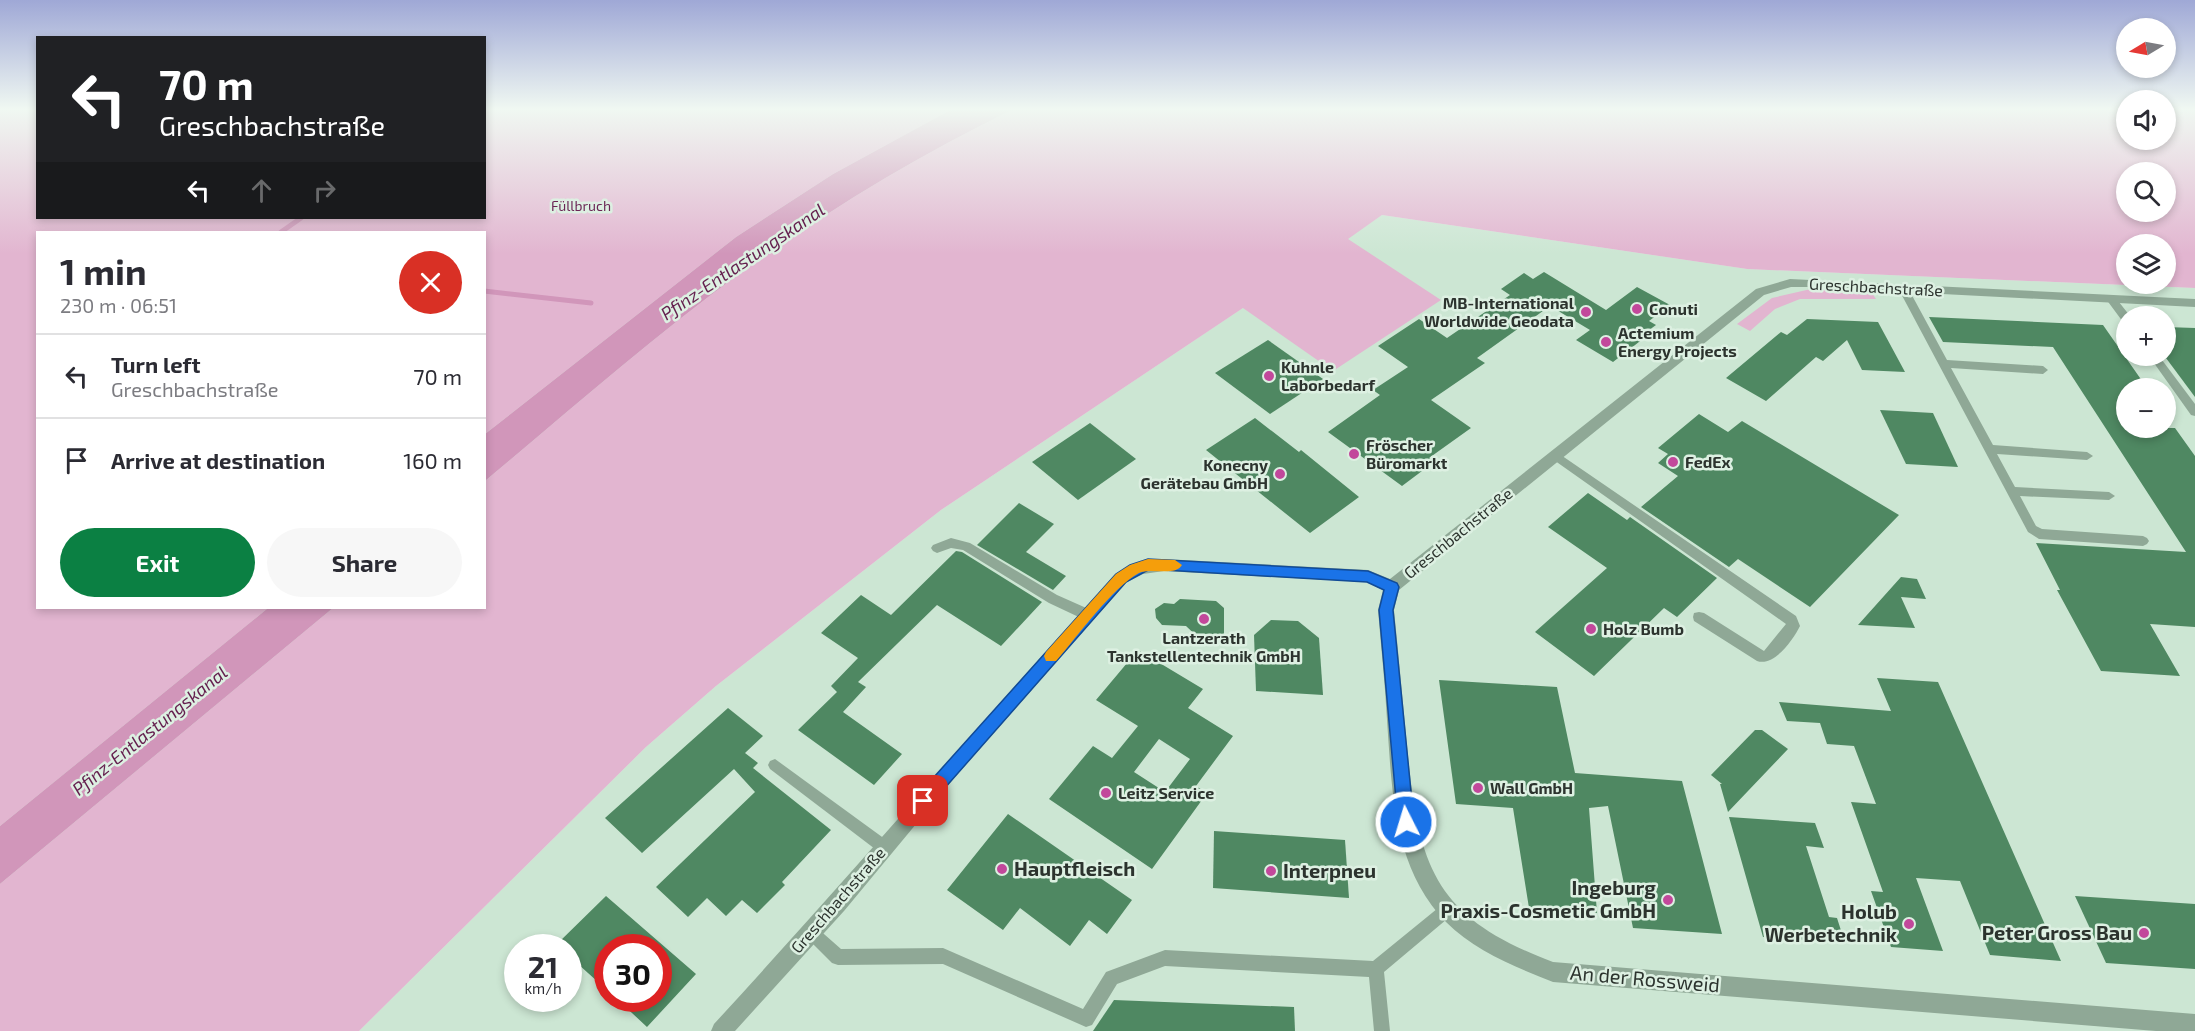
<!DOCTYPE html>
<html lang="en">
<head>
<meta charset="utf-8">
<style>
  :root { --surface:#fff; --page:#f7f7f7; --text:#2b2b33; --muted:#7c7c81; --line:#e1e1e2; --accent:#0b8043 }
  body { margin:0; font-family:"Exo 2",sans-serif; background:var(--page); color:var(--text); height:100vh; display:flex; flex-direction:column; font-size:22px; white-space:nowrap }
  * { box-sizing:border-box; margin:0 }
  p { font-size:20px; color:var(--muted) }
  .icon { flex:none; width:33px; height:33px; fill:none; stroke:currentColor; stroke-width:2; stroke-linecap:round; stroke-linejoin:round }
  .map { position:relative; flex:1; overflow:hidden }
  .side { position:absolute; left:36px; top:231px; width:450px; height:378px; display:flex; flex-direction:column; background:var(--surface); border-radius:0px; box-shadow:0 3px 9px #0003 }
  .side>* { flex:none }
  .guide { position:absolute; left:36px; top:36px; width:450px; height:183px; border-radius:0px; box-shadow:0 3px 9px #0003; background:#202124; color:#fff; overflow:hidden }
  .needle { width:39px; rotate:260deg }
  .controls { position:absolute; left:2116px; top:18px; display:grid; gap:12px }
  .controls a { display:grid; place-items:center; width:60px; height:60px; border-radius:50%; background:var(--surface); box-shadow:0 3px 9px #0003; font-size:30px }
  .speed { position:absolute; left:504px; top:934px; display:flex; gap:12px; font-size:30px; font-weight:700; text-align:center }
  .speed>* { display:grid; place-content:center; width:78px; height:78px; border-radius:50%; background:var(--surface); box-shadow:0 3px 9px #0003; line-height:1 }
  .speed small { font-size:15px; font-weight:400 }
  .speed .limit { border:9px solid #d22; background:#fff; color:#111 }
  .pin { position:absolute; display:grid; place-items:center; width:51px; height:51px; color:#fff; margin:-26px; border-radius:12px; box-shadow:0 3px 9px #0006 }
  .me { position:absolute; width:66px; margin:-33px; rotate:355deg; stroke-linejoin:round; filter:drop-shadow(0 0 4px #0008) }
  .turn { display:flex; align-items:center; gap:21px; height:126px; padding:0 24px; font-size:27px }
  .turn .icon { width:78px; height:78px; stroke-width:2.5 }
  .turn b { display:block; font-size:42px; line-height:51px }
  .lanes { display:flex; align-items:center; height:57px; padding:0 24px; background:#0003; justify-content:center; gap:30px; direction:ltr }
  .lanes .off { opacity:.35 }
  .round { display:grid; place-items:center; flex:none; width:63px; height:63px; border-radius:32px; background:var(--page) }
  .head { display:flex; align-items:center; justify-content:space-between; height:102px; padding:0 24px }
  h1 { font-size:36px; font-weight:700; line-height:45px }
  .primary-button { display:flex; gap:12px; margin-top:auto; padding:12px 24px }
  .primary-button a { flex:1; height:69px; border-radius:36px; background:var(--accent); color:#fff; font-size:24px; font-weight:700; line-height:69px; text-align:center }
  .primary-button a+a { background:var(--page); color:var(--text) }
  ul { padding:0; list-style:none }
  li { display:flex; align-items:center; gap:18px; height:84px; padding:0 24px; border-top:2px solid var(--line) }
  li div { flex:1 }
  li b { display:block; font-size:22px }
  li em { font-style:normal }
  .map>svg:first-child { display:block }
  .built { fill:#cce6d3; fill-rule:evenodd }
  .green { fill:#e2b5d0; fill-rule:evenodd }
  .water { fill:#d196ba }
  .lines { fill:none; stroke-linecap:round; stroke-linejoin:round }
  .stream { stroke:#d196ba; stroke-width:5 }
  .building { fill:#4f8862; fill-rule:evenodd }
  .service { fill:#8fa896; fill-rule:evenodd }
  .minor { fill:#8fa896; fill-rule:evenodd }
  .route { fill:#1a73e8; stroke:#114b97; stroke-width:1.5 }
  .slow { fill:#f59e0b }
  .poi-dot { fill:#c2489b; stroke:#ddf0e2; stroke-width:2 }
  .labels { text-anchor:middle; stroke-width:5; stroke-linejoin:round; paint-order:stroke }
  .far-park-label { font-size:14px; fill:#6b2655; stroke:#ddf0e2 }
  .street-label { font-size:16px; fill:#2c332e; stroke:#ddf0e2 }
  .poi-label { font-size:16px; font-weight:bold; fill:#2c332e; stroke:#ddf0e2; text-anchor:start }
  .water-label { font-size:18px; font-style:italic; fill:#641f4e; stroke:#ddf0e2 }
  .near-poi-label { font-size:20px; font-weight:bold; fill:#2c332e; stroke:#ddf0e2; text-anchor:end }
  .near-street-label { font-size:20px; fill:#2c332e; stroke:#ddf0e2 }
</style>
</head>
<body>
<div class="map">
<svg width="2195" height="1031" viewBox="0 0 2195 1031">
  <rect width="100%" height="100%" fill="#ddf0e2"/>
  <path class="built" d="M1382 215 1747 269 2195 288V1031H359L646 747 716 686 941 510ZM2127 316H2166V356H2127ZM2127 388H2166V428H2127ZM518 948H568V999H518ZM608 948H658V999H608Z"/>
  <g class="green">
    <polygon points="0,109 37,109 38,218 484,218 485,109 952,109 833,174 736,237 485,434 484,232 38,232 38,608 268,608 0,826"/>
    <path d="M1014 109H2127V140H2166V109H2195V288L1747 269 1382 215 1348 239 1441 300 1333 371 1243 308 941 510 716 686 646 747 359 1031H0V884L333 608H484L485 481C568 412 650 339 738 275 825 212 917 156 1014 109ZM2127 172H2166V212H2127ZM2127 244H2166V284H2127Z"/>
    <polygon points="1811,289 1871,292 1876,299 1800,299 1775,309 1750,331 1737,324 1772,298"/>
  </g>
  <g class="water">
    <path d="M952 109H1014C917 156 825 212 738 275 650 339 568 412 485 481V434L736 237 833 174Z"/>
    <polygon points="268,608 333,608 0,884 0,826"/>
  </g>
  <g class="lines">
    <g class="stream">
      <polyline points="281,232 301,218"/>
      <polyline points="484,291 591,303"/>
    </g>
  </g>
  <g class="building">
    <polygon points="1544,272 1606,310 1637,287 1670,305 1649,321 1656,325 1645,333 1648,335 1613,362 1576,340 1590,330 1550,306 1477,358 1485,363 1431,400 1471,428 1429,458 1434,462 1402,486 1328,432 1380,395 1373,390 1408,367 1378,346 1419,319 1447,338 1510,295 1501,289 1524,273 1533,279"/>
    <polygon points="1929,317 2103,325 2147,388 2127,388 2127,428 2175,428 2195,456 2195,627 2150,624 2180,676 2101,671 2057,590 2060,590 2036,543 2186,552 2053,347 1943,342"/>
    <polygon points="1807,319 1878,322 1905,372 1862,370 1847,340 1823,361 1816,357 1766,401 1726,378 1781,332 1787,335"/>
    <polygon points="2166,327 2195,328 2195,397 2166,358"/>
    <polygon points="1268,340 1323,379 1270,414 1215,373"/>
    <polygon points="1880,410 1933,413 1958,467 1906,464"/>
    <polygon points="1699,414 1728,432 1742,421 1899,515 1810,607 1738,559 1729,567 1641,507 1678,476 1658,463 1668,454 1658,448"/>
    <polygon points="1255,418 1299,452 1301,450 1359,497 1310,533 1206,450"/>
    <polygon points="1090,423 1136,459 1078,500 1032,462"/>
    <polygon points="1588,493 1627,520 1630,517 1717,578 1677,617 1664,608 1594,676 1535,632 1607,568 1548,527"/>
    <polygon points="1019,503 1054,524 1026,552 1066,576 1053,590 977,545"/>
    <polygon points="956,551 962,552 1042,602 1001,646 937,605 858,682 866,687 843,712 902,754 874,785 798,730 837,692 831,686 858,658 821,633 861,595 891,615"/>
    <polygon points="1901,577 1917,579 1926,599 1901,597 1915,628 1858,625"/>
    <polygon points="1180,599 1216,601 1224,608 1224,638 1216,644 1204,643 1186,626 1162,625 1156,618 1155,609 1164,603 1174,604"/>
    <polygon points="1271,620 1298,621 1319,638 1323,695 1256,691 1254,635"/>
    <path d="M1138 650 1203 689 1188 708 1233 736 1196 786 1207 793 1152 869 1049 799 1093 746 1112 758 1138 726 1096 700ZM1159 739 1190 759 1165 792 1134 772Z"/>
    <polygon points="1877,678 1938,682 2061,961 1990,955 1960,881 1916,878 1943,951 1891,947 1871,891 1883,892 1851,802 1876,804 1854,746 1827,744 1820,723 1787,721 1779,702 1891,711"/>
    <polygon points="1439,680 1557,687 1575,773 1682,781 1722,934 1633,928 1608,806 1589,808 1597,913 1529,908 1513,808 1456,804"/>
    <polygon points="728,708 763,736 745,753 758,763 753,768 831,830 782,882 785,885 757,913 742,900 726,916 707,898 688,917 656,887 755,792 734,769 642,853 605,818"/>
    <polygon points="1755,730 1762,730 1788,749 1728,812 1720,784 1722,784 1711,775"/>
    <polygon points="1008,814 1132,900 1107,934 1089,920 1070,946 1020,908 1003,930 947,890"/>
    <polygon points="1729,817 1815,823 1824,848 1806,846 1829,917 1837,918 1845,943 1763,937"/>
    <polygon points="1214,831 1345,840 1349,898 1213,888"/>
    <polygon points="606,896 696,974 647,1027 617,999 658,999 658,948 608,948 608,991 568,955 568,948 561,948 557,944"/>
    <polygon points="2075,896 2195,904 2195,969 2106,963"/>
    <polygon points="1114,1000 1294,1007 1295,1031 1093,1031"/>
  </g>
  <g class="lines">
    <g class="service">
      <polygon points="1903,285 1908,288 1947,360 2043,366 2048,370 2043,374 1951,368 1993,445 2087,452 2093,456 2087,460 1997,454 2015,487 2109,492 2115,496 2109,500 2020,496 2036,526 2042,529 2143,536 2147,538 2149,541 2147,544 2143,546 2039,539 2028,532 1898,288"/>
      <polygon points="2111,296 2115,297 2130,316 2127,316 2127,323 2123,322 2106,299"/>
      <polygon points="2149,356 2159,356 2195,404 2195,416 2191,415"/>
      <path d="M1555 451 1796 616 1800 626C1793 640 1774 667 1757 661L1694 621 1693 617 1694 613 1699 612 1704 613 1764 651 1786 624 1551 458 1549 455Z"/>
      <polygon points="951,538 970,543 1057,595 1093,611 1094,615 1093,619 1088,620 1083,619 1049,603 963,550 951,548 937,553 933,551 931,548 933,545"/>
      <polygon points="775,759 889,842 891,847 889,852 884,854 879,852 770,769 768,765 770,761"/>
      <polygon points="1448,902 1453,904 1456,909 1453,914 1384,972 1390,1031 1374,1031 1369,977 1165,966 1117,984 1092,1025 1086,1027 943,964 838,965 832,963 806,937 803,932 806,927 811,924 816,927 841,949 943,948 1083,1009 1106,972 1165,950 1373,961 1443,904"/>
    </g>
    <path class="minor" d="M1790 279 2195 299V307L1807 287H1791L1764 295 1399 590 1394 610C1399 658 1403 707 1408 755 1419 872 1439 919 1553 962L2195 1014V1031H2156L1553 982C1515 967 1475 951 1446 922 1393 868 1392 790 1387 720 1385 683 1381 647 1378 610L1383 590 1366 582 1164 571 1143 574 1127 582 955 777 844 911 735 1031H711L714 1024C850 876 981 723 1115 574L1141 562 1164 559 1368 570 1390 579 1756 289Z"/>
  </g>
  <linearGradient id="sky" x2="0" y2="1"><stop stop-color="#9fa8d6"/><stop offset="0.43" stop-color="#f0f8f2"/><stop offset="1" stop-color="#f0f8f2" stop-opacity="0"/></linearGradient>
  <rect width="2195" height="254" fill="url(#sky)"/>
  <polygon class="route" points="1148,559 1368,571 1397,583 1399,587 1393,610 1414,822 1412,827 1406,829 1400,827 1398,822 1379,610 1384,590 1367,582 1164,570 1148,570 1126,582 929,806 923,809 917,806 915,801 917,796 1116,574 1130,565"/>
  <path class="slow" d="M1148 559 1175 560 1182 565C1175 577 1151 567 1139 573 1113 587 1077 637 1056 661H1046L1044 656 1046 652 1116 574 1130 565Z"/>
  <g class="poi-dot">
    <circle cx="1637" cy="309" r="6"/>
    <circle cx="1586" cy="312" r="6"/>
    <circle cx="1606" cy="342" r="6"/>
    <circle cx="1269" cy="376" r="6"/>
    <circle cx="1354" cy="454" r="6"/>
    <circle cx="1673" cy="462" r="6"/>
    <circle cx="1280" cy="474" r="6"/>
    <circle cx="1204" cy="619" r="6"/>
    <circle cx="1591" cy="629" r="6"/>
    <circle cx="1478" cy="788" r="6"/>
    <circle cx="1106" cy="793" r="6"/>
    <circle cx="1002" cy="869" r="6"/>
    <circle cx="1271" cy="871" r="6"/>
    <circle cx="1668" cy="900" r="6"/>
    <circle cx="1909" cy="924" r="6"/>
    <circle cx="2144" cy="933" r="6"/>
  </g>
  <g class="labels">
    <g class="far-park-label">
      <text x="581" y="211">Füllbruch</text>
    </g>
    <g class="street-label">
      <text transform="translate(1876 287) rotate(3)" y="6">Greschbachstraße</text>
      <text transform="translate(1458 533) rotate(-39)" y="6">Greschbachstraße</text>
      <text transform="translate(838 900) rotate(-49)" y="6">Greschbachstraße</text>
    </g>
    <g class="poi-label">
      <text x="1574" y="309" text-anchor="end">MB-International<tspan x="1574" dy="18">Worldwide Geodata</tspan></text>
      <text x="1649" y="315">Conuti</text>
      <text x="1618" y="339">Actemium<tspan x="1618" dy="18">Energy Projects</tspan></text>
      <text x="1281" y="373">Kuhnle<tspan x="1281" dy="18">Laborbedarf</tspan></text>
      <text x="1366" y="451">Fröscher<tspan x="1366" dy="18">Büromarkt</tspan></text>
      <text x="1685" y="468">FedEx</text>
      <text x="1268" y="471" text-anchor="end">Konecny<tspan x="1268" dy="18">Gerätebau GmbH</tspan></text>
      <text x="1603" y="635">Holz Bumb</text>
      <text x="1204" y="644" text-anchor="middle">Lantzerath<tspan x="1204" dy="18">Tankstellentechnik GmbH</tspan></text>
      <text x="1490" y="794">Wall GmbH</text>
      <text x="1118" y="799">Leitz Service</text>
    </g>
    <g class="water-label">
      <text transform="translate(743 262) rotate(-34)" y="6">Pfinz-Entlastungskanal</text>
      <text transform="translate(150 731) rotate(-39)" y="6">Pfinz-Entlastungskanal</text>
    </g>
    <g class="near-poi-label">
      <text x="1014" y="876" text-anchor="start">Hauptfleisch</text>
      <text x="1283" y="878" text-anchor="start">Interpneu</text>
      <text x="1656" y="895">Ingeburg<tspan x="1656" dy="23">Praxis-Cosmetic GmbH</tspan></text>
      <text x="1897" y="919">Holub<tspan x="1897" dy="23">Werbetechnik</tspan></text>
      <text x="2132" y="940">Peter Gross Bau</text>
    </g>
    <g class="near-street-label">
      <text transform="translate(1645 979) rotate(5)" y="7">An der Rossweid</text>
    </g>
  </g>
</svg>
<div class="controls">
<a><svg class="needle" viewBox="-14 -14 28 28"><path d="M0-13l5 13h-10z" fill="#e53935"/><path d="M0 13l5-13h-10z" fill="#7c7c81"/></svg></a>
<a><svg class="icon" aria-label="sound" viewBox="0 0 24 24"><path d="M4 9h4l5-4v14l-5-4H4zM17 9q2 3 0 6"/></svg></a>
<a><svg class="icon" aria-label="search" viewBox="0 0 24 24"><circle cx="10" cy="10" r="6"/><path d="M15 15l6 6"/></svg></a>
<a><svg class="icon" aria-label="layers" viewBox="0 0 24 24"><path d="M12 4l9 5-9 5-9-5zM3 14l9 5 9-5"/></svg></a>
<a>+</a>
<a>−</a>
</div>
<div class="speed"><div>21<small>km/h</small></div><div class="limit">30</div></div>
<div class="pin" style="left:923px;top:801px;background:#d93025"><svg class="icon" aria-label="arrive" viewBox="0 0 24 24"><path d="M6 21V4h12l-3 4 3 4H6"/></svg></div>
<svg class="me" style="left:1406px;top:822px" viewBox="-20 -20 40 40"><circle r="17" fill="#1a73e8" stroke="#fff" stroke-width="3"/><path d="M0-11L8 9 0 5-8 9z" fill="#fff"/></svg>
<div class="guide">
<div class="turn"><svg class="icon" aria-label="left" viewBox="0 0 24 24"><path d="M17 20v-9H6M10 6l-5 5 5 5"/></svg><div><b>70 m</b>Greschbachstraße</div></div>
<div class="lanes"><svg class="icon" aria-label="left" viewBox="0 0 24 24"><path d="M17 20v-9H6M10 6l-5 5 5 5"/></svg><svg class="icon off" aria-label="ahead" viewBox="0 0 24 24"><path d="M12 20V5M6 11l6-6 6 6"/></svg><svg class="icon off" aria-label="right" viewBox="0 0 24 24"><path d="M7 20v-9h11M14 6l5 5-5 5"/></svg></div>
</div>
<section class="side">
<div class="head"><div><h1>1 min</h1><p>230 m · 06:51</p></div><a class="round" style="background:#d93025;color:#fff"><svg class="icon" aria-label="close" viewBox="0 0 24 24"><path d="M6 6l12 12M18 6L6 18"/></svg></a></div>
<ul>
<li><svg class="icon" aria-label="left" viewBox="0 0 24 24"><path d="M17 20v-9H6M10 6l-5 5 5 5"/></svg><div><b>Turn left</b><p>Greschbachstraße</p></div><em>70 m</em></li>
<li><svg class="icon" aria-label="arrive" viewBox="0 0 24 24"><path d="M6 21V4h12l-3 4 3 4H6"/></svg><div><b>Arrive at destination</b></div><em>160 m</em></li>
</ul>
<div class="primary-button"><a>Exit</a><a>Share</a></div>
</section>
</div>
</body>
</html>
